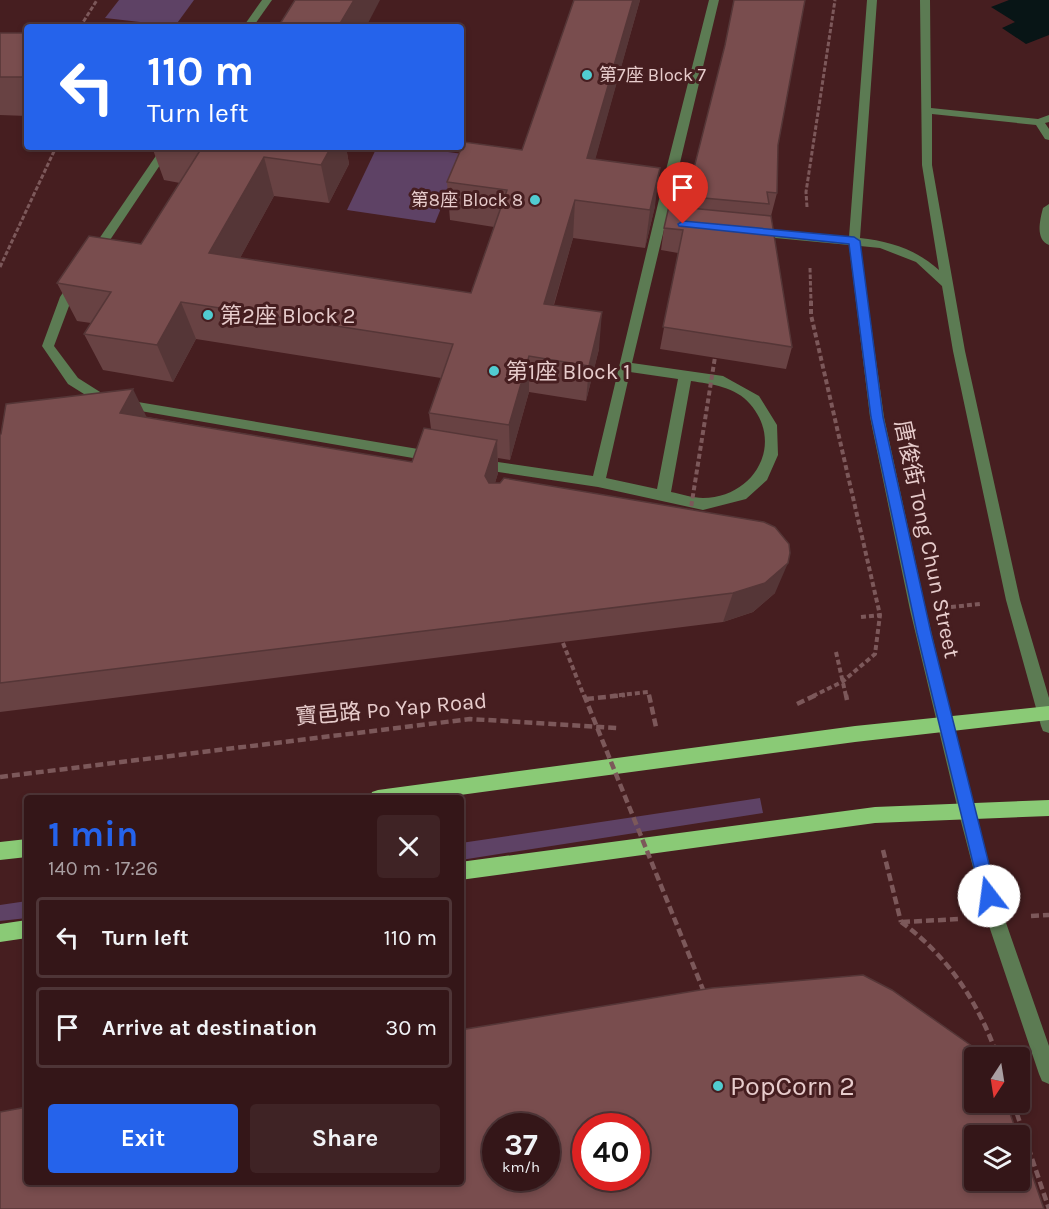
<!DOCTYPE html>
<html lang="en">
<head>
<meta charset="utf-8">
<style>
  :root { --surface:#341618; --page:#3f2325; --text:#f1f3f6; --muted:#a99fa2; --line:#4e3537; --accent:#2563eb }
  body { margin:0; font-family:Karla,"Noto Sans TC",sans-serif; background:var(--page); color:var(--text); height:100vh; display:flex; flex-direction:column; font-size:22px; white-space:nowrap }
  * { box-sizing:border-box; margin:0 }
  p { font-size:20px; color:var(--muted) }
  .icon { flex:none; width:33px; height:33px; fill:none; stroke:currentColor; stroke-width:2; stroke-linecap:round; stroke-linejoin:round }
  .map { position:relative; flex:1; overflow:hidden }
  .drawer { position:absolute; left:24px; top:795px; width:440px; height:390px; display:flex; flex-direction:column; background:var(--surface); border-radius:6px; box-shadow:0 3px 9px #0003,0 0 0 2px var(--line) }
  .drawer>* { flex:none }
  .hud { position:absolute; left:24px; top:24px; width:440px; height:126px; border-radius:6px; box-shadow:0 3px 9px #0003,0 0 0 2px var(--line); background:#2563eb; color:#fff; overflow:hidden }
  .needle { width:39px; rotate:192deg }
  .controls { position:absolute; left:964px; top:1047px; display:grid; gap:12px }
  .controls a { display:grid; place-items:center; width:66px; height:66px; border-radius:6px; background:var(--surface); box-shadow:0 3px 9px #0003,0 0 0 2px var(--line); font-size:30px }
  .speed { position:absolute; left:482px; top:1113px; display:flex; gap:12px; font-size:30px; font-weight:700; text-align:center }
  .speed>* { display:grid; place-content:center; width:78px; height:78px; border-radius:50%; background:var(--surface); box-shadow:0 3px 9px #0003,0 0 0 2px var(--line); line-height:1 }
  .speed small { font-size:15px; font-weight:400 }
  .speed .limit { border:9px solid #d22; background:#fff; color:#111 }
  .pin { position:absolute; display:grid; place-items:center; width:51px; height:51px; color:#fff; margin:-62px -26px; border-radius:50% 50% 50% 0; rotate:-45deg; box-shadow:0 0 6px #0007 }
  .pin .icon { rotate:45deg }
  .me { position:absolute; width:66px; margin:-33px; rotate:345deg; stroke-linejoin:round; filter:drop-shadow(0 0 4px #0008) }
  .turn { display:flex; align-items:center; gap:21px; height:126px; padding:0 24px; font-size:27px }
  .turn .icon { width:78px; height:78px; stroke-width:2.5 }
  .turn b { display:block; font-size:42px; line-height:51px }
  .round { display:grid; place-items:center; flex:none; width:63px; height:63px; border-radius:6px; background:var(--page) }
  .headline { display:flex; align-items:center; justify-content:space-between; height:102px; padding:0 24px }
  h1 { font-size:36px; font-weight:700; line-height:45px; color:var(--accent) }
  .cta { display:flex; gap:12px; margin-top:auto; padding:12px 24px }
  .cta a { flex:1; height:69px; border-radius:6px; background:var(--accent); color:#fff; font-size:24px; font-weight:700; line-height:69px; text-align:center }
  .cta a+a { background:var(--page); color:var(--text) }
  ul { padding:0; list-style:none }
  li { display:flex; align-items:center; gap:18px; height:81px; margin:0 12px 9px; padding:0 12px; border:3px solid var(--line); border-radius:6px }
  li div { flex:1 }
  li b { display:block; font-size:22px }
  li em { font-style:normal }
  .map>svg:first-child { display:block }
  .green { fill:#5e4265 }
  .water { fill:#081516 }
  .lines { fill:none; stroke-linecap:round; stroke-linejoin:round }
  .path-far2 { stroke:#7c585a; stroke-width:3; stroke-dasharray:4.5 2; stroke-linecap:butt }
  .path-far1 { stroke:#7c585a; stroke-width:4; stroke-dasharray:5 3; stroke-linecap:butt }
  .path { stroke:#7c585a; stroke-width:4.5; stroke-dasharray:8 4; stroke-linecap:butt }
  .minor { fill:#5c7b53; fill-rule:evenodd }
  .major { fill:#8aca76; fill-rule:evenodd }
  .path-bridge-far1 { stroke:#7c585a; stroke-width:4; stroke-dasharray:5 3; stroke-linecap:butt }
  .path-bridge { stroke:#7c585a; stroke-width:4.5; stroke-dasharray:8 4; stroke-linecap:butt }
  .wall { fill:#684243 }
  .shaded-wall { fill:#553637 }
  .building { fill:#794d4e; stroke:#553637; stroke-width:1.5; fill-rule:evenodd }
  .route { fill:#2563eb; stroke:#184099; stroke-width:1.5 }
  .poi-dot { fill:#51ccd1; stroke:#461e20; stroke-width:2 }
  .labels { text-anchor:middle; stroke-width:6; stroke-linejoin:round; paint-order:stroke }
  .far-poi-label { font-size:18px; fill:#e7cccc; stroke:#461e20; text-anchor:start }
  .poi-label { font-size:22px; fill:#e7cccc; stroke:#461e20; text-anchor:start }
  .street-label { font-size:22px; fill:#e7cccc; stroke:#461e20 }
  .near-poi-label { font-size:27px; fill:#e7cccc; stroke:#461e20; text-anchor:start }
</style>
</head>
<body>
<div class="map">
<svg width="1049" height="1209" viewBox="0 0 1049 1209">
  <rect width="100%" height="100%" fill="#461e20"/>
  <g class="green">
    <polygon points="119,0 194,0 175,26 105,18"/>
    <polygon points="377,147 411,147 463,154 435,223 347,210"/>
    <polygon points="760,798 763,813 461,860 461,843"/>
    <polygon points="27,901 27,918 0,921 0,905"/>
  </g>
  <polygon class="water" points="1009,0 1049,0 1049,35 1026,44 1002,28 1015,22 991,7"/>
  <g class="lines">
    <g class="path-far2">
      <polyline points="80,27 97,0"/>
      <polyline points="807,207 806,192 835,0"/>
      <polyline points="0,267 56,147"/>
      <polyline points="810,268 811,302"/>
    </g>
    <g class="path-far1">
      <polyline points="811,301 811,315 880,615 875,654 842,682 813,696"/>
      <polyline points="951,607 980,604"/>
      <polyline points="861,617 881,615"/>
      <polyline points="836,652 846,696"/>
      <polyline points="611,696 648,692 649,696"/>
    </g>
    <g class="path">
      <polyline points="649,695 656,727"/>
      <polyline points="846,695 847,700"/>
      <polyline points="586,699 625,695"/>
      <polyline points="797,704 816,695"/>
      <polyline points="0,777 470,719 618,728"/>
      <polyline points="883,850 901,922"/>
      <polyline points="1031,916 1049,915"/>
      <path d="M901 922C948 956 979 1003 998 1058"/>
      <polyline points="902,922 960,919"/>
      <polyline points="1013,1102 1049,1209"/>
    </g>
    <g class="minor">
      <polygon points="262,0 272,0 253,27 243,27"/>
      <path d="M709 0H719L632 363 723 376 759 396 777 425 778 455 767 480 746 499 703 510 598 487 472 468 470 464 477 459 593 476 667 166ZM630 372 678 379 657 489 606 478ZM691 381C711 384 736 387 750 404 785 444 754 498 703 498 693 498 681 494 671 492Z"/>
      <path d="M867 0H877L860 238C890 241 917 250 939 270L922 165 920 0H930L931 108 1038 119 1049 115V122L1045 123 1049 129V140L1045 139 1036 125 932 114V165L965 351 1020 600 1049 698V733L1043 731 1041 726 1006 600 953 351 942 286 916 262 880 248 860 246 884 417 926 610 974 810 1004 917 1049 1046V1084L1042 1081 1039 1074 986 917 958 810 910 610 870 417 849 245 754 236 748 232 754 228 849 237Z"/>
      <polygon points="162,147 172,147 98,258 90,258 90,252"/>
      <path d="M1049 204V245C1035 239 1040 220 1043 208Z"/>
      <polygon points="76,278 82,282 72,298 54,346 78,378 108,397 436,452 443,457 436,462 100,404 68,384 42,346 60,297 72,279"/>
    </g>
    <g class="major">
      <polygon points="1049,706 1049,720 855,742 438,798 370,798 372,792 378,790 855,726"/>
      <polygon points="1049,800 1049,816 875,823 460,880 460,862 875,807"/>
      <polygon points="27,839 27,857 0,860 0,842"/>
      <polygon points="27,920 27,938 0,942 0,924"/>
    </g>
    <g class="path-bridge-far1">
      <polyline points="690,514 715,357"/>
      <polyline points="563,643 584,696"/>
    </g>
    <polyline class="path-bridge" points="584,695 704,992"/>
  </g>
  <g class="wall">
    <polygon points="574,0 640,0 595,159 655,206 645,248 573,238 554,305 599,349 586,401 529,392 510,460 498,458 498,473 495,483 775,593 753,612 723,622 0,712 0,435 147,417 412,462 431,429 429,413 441,378 196,339 173,382 103,370 84,334 91,323 77,321 57,283 141,244 180,183 164,180 152,147 346,147 349,164 329,203 274,196 240,258 471,293 494,227 450,220 447,182 522,150"/>
    <polygon points="0,33 27,33 27,116 0,115"/>
    <polygon points="778,145 777,193 771,216 766,216 792,347 786,369 660,349 678,253 661,250 664,228 669,206 671,195 689,188"/>
  </g>
  <g class="shaded-wall">
    <polygon points="354,0 380,0 366,27 338,27"/>
    <polygon points="633,0 640,0 585,196 587,158"/>
    <polygon points="331,147 346,147 349,164 329,203 321,165"/>
    <polygon points="264,157 274,196 222,291 209,253"/>
    <polygon points="660,168 655,206 645,248 650,210"/>
    <polygon points="575,200 573,238 543,341 544,304"/>
    <polygon points="181,302 196,339 173,382 157,345"/>
    <polygon points="602,312 599,349 586,401 589,366"/>
    <polygon points="529,356 529,392 510,460 509,425"/>
    <polygon points="133,389 150,424 120,413"/>
    <polygon points="497,440 498,473 487,508 485,476"/>
    <polygon points="788,563 775,593 753,612 723,622 733,593"/>
  </g>
  <g class="building">
    <polygon points="295,0 354,0 338,27 278,27"/>
    <polygon points="574,0 633,0 587,158 660,168 650,210 575,200 544,304 602,312 589,366 529,356 509,425 429,413 453,344 181,302 157,345 84,334 111,292 57,283 89,236 141,244 201,149 188,147 331,147 321,165 264,157 209,253 471,293 507,190 447,182 464,142 522,150"/>
    <polygon points="734,0 805,0 778,145 777,193 767,192 769,204 671,195 673,185 689,188 725,45"/>
    <polygon points="0,33 27,33 27,76 26,77 0,77"/>
    <polygon points="669,206 771,216 792,347 663,327 683,230 664,228"/>
    <polygon points="133,389 120,413 412,462 424,428 497,440 485,476 489,483 500,483 504,478 764,522 775,527 789,544 790,553 788,563 765,583 733,593 0,683 0,435 1,434 6,404"/>
    <path d="M863 975 892 990 989 1058H975V1102H1006L1018 1136H975V1180H1020V1140L1044 1209H0V1112L27 1107V1182H460V1030L712 988ZM495 1126H546V1178H495ZM585 1126H636V1178H585Z"/>
  </g>
  <polygon class="route" points="683,221 854,237 860,241 883,417 931,633 997,896 995,902 989,904 983,902 981,896 917,633 871,417 849,244 679,226 678,224"/>
  <g class="poi-dot">
    <circle cx="587" cy="75" r="6"/>
    <circle cx="535" cy="200" r="6"/>
    <circle cx="208" cy="315" r="6"/>
    <circle cx="494" cy="371" r="6"/>
    <circle cx="718" cy="1086" r="6"/>
  </g>
  <g class="labels">
    <g class="far-poi-label">
      <text x="599" y="81">第7座 Block 7</text>
      <text x="523" y="206" text-anchor="end">第8座 Block 8</text>
    </g>
    <g class="poi-label">
      <text x="220" y="323">第2座 Block 2</text>
      <text x="506" y="379">第1座 Block 1</text>
    </g>
    <g class="street-label">
      <text transform="translate(928 539) rotate(78)" y="8">唐俊街 Tong Chun Street</text>
      <text transform="translate(391 708) rotate(-5)" y="8">寶邑路 Po Yap Road</text>
    </g>
    <g class="near-poi-label">
      <text x="730" y="1095">PopCorn 2</text>
    </g>
  </g>
</svg>
<div class="controls">
<a><svg class="needle" viewBox="-14 -14 28 28"><path d="M0-13l5 13h-10z" fill="#e53935"/><path d="M0 13l5-13h-10z" fill="#a99fa2"/></svg></a>
<a><svg class="icon" aria-label="layers" viewBox="0 0 24 24"><path d="M12 4l9 5-9 5-9-5zM3 14l9 5 9-5"/></svg></a>
</div>
<div class="speed"><div>37<small>km/h</small></div><div class="limit">40</div></div>
<div class="pin" style="left:683px;top:224px;background:#d93025"><svg class="icon" aria-label="arrive" viewBox="0 0 24 24"><path d="M6 21V4h12l-3 4 3 4H6"/></svg></div>
<svg class="me" style="left:989px;top:896px" viewBox="-20 -20 40 40"><circle r="19" fill="#fff"/><path d="M0-13L10 11 0 6-10 11z" fill="#2563eb"/></svg>
<div class="hud">
<div class="turn"><svg class="icon" aria-label="left" viewBox="0 0 24 24"><path d="M17 20v-9H6M10 6l-5 5 5 5"/></svg><div><b>110 m</b>Turn left</div></div>
</div>
<section class="drawer">
<div class="headline"><div><h1>1 min</h1><p>140 m · 17:26</p></div><a class="round"><svg class="icon" aria-label="close" viewBox="0 0 24 24"><path d="M6 6l12 12M18 6L6 18"/></svg></a></div>
<ul>
<li><svg class="icon" aria-label="left" viewBox="0 0 24 24"><path d="M17 20v-9H6M10 6l-5 5 5 5"/></svg><div><b>Turn left</b></div><em>110 m</em></li>
<li><svg class="icon" aria-label="arrive" viewBox="0 0 24 24"><path d="M6 21V4h12l-3 4 3 4H6"/></svg><div><b>Arrive at destination</b></div><em>30 m</em></li>
</ul>
<div class="cta"><a>Exit</a><a>Share</a></div>
</section>
</div>
</body>
</html>
